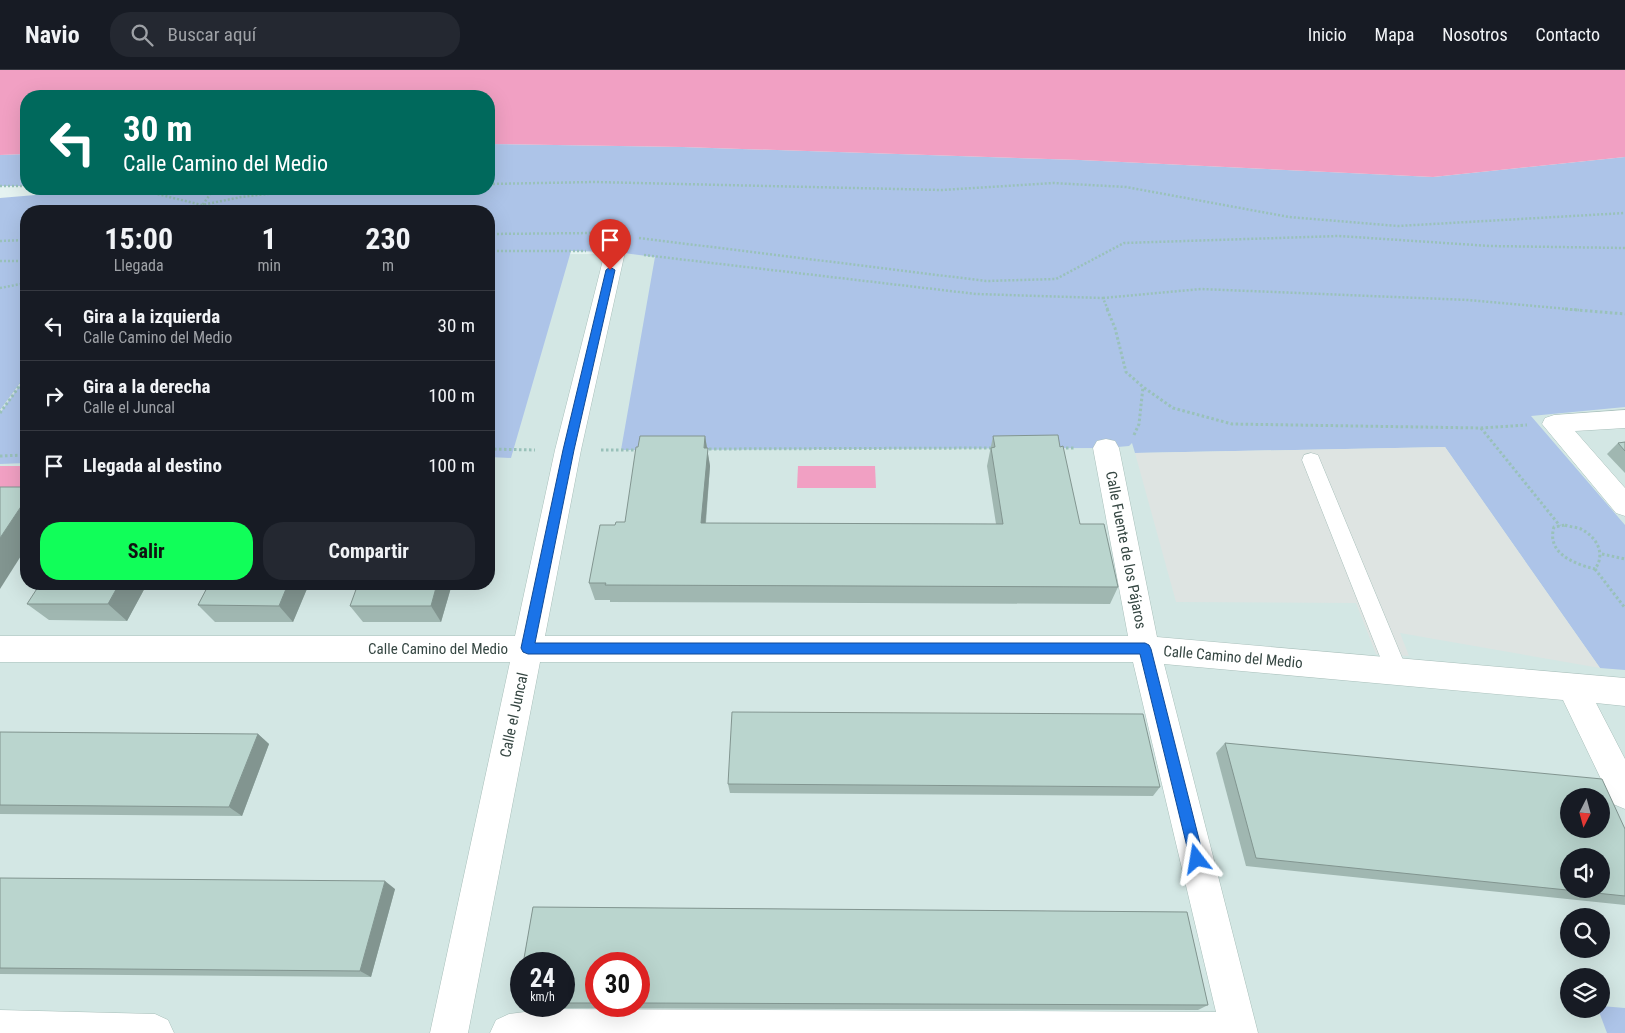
<!DOCTYPE html>
<html lang="es">
<head>
<meta charset="utf-8">
<style>
  :root { --surface:#171b24; --page:#242831; --text:#f1f3f6; --muted:#9ea1a6; --line:#363941; --accent:#11fe59 }
  body { margin:0; font-family:"Roboto Condensed",sans-serif; background:var(--page); color:var(--text); height:100vh; display:flex; flex-direction:column; font-size:19px; white-space:nowrap }
  * { box-sizing:border-box; margin:0 }
  p { font-size:16px; color:var(--muted) }
  .icon { flex:none; width:28px; height:28px; fill:none; stroke:currentColor; stroke-width:2; stroke-linecap:round; stroke-linejoin:round }
  .map { position:relative; flex:1; overflow:hidden }
  .details { position:absolute; left:20px; top:135px; width:475px; height:385px; display:flex; flex-direction:column; background:var(--surface); border-radius:20px; box-shadow:0 5px 20px #0002 }
  .details>* { flex:none }
  .guide { position:absolute; left:20px; top:20px; width:475px; height:105px; border-radius:20px; box-shadow:0 5px 20px #0002; background:#00695c; color:#fff; overflow:hidden }
  .needle { width:32px; rotate:186deg }
  .buttons { position:absolute; left:1560px; top:718px; display:grid; gap:10px }
  .buttons a { display:grid; place-items:center; width:50px; height:50px; border-radius:50%; background:var(--surface); box-shadow:0 5px 20px #0002; font-size:25px }
  .speed { position:absolute; left:510px; top:882px; display:flex; gap:10px; font-size:25px; font-weight:700; text-align:center }
  .speed>* { display:grid; place-content:center; width:65px; height:65px; border-radius:50%; background:var(--surface); box-shadow:0 5px 20px #0002; line-height:1 }
  .speed small { font-size:12px; font-weight:400 }
  .speed .limit { border:8px solid #d22; background:#fff; color:#111 }
  .pin { position:absolute; display:grid; place-items:center; width:42px; height:42px; color:#fff; margin:-51px -21px; border-radius:50% 50% 50% 0; rotate:-45deg; box-shadow:0 0 5px #0007 }
  .pin .icon { rotate:45deg }
  .me { position:absolute; width:55px; margin:-28px; rotate:346deg; stroke-linejoin:round; filter:drop-shadow(0 0 4px #0008) }
  .turn { display:flex; align-items:center; gap:18px; height:105px; padding:0 20px; font-size:22px }
  .turn .icon { width:65px; height:65px; stroke-width:2.5 }
  .turn b { display:block; font-size:35px; line-height:42px }
  .eta { display:flex; justify-content:space-evenly; align-items:center; height:85px; text-align:center }
  .eta b { font-size:30px; font-weight:700; line-height:35px }
  .cta { display:flex; gap:10px; margin-top:auto; padding:10px 20px }
  .cta a { flex:1; height:58px; border-radius:20px; background:var(--accent); color:#111; font-size:20px; font-weight:700; line-height:58px; text-align:center }
  .cta a+a { background:var(--page); color:var(--text) }
  ul { padding:0; list-style:none }
  li { display:flex; align-items:center; gap:15px; height:70px; padding:0 20px; border-top:1px solid var(--line) }
  li div { flex:1 }
  li b { display:block; font-size:19px }
  li em { font-style:normal }
  header { display:flex; align-items:center; gap:30px; box-sizing:border-box; height:70px; padding:0 25px; background:var(--surface); border-bottom:1px solid var(--line) }
  header strong { font-size:24px }
  nav { display:flex; gap:28px; margin-inline-start:auto; font-size:18px }
  .search { width:350px; height:45px; background:var(--page); display:flex; align-items:center; gap:12px; box-sizing:border-box; padding:0 18px; border-radius:20px; color:var(--muted); font-size:19px }
  .map>svg:first-child { display:block }
  .residential { fill:#d3e7e4; fill-rule:evenodd }
  .green { fill:#adc4e8 }
  .parking { fill:#dee4e2 }
  .water { fill:#f1a0c3 }
  .lines { fill:none; stroke-linecap:round; stroke-linejoin:round }
  .lane-casing { stroke:#a8bfba; stroke-width:1 }
  .street-casing { stroke:#a8bfba; stroke-width:1 }
  .path-far1 { stroke:#99c1b9; stroke-width:2.5; stroke-dasharray:2 2; stroke-linecap:butt }
  .path { stroke:#99c1b9; stroke-width:3; stroke-dasharray:2.5 2.5; stroke-linecap:butt }
  .lane { fill:#fff; fill-rule:evenodd }
  .street { fill:#fff; fill-rule:evenodd }
  .wall { fill:#a0b7b1; fill-rule:evenodd }
  .shaded-wall { fill:#829590 }
  .building { fill:#bad5ce; stroke:#829590; fill-rule:evenodd }
  .route { fill:#1a73e8; stroke:#114b97 }
  .labels { text-anchor:middle; stroke-width:4; stroke-linejoin:round; paint-order:stroke }
  .street-label { font-size:15px; fill:#354642; stroke:#fff }
</style>
</head>
<body>
<header>
<strong>Navio</strong>
<div class="search"><svg class="icon" aria-label="search" viewBox="0 0 24 24"><circle cx="10" cy="10" r="6"/><path d="M15 15l6 6"/></svg>Buscar aquí</div>
<nav><a>Inicio</a><a>Mapa</a><a>Nosotros</a><a>Contacto</a></nav>
</header>
<div class="map">
<svg width="1625" height="963" viewBox="0 0 1625 963">
  <rect width="100%" height="100%" fill="#e5f3f1"/>
  <path class="residential" d="M0 184H26V514H489V184L1625 185V963H0ZM1569 726H1601V759H1569ZM1569 786H1601V819H1569ZM1569 846H1601V879H1569ZM521 894H564V936H521ZM596 894H639V936H596ZM1569 906H1601V939H1569Z"/>
  <g class="green">
    <polygon points="489,74 682,77 1080,90 1433,107 1625,87 1625,337 1531,346 1625,455 1625,600 1600,598 1445,377 1135,383 1132,373 1129,376 1106,378 621,380 655,187 615,182 571,181 511,388 489,387 489,141 26,141 26,305 0,340 0,128 106,119 489,119"/>
    <polygon points="26,84 26,116 0,116 0,85"/>
    <polygon points="26,307 26,393 0,394 0,343"/>
    <polygon points="1601,936 1625,938 1625,963 1607,963 1598,939 1601,939"/>
  </g>
  <polygon class="parking" points="1445,377 1600,598 1400,563 1409,586 1376,584 1356,533 1176,532 1135,383"/>
  <g class="water">
    <polygon points="0,0 1625,0 1625,87 1433,107 1080,90 682,77 489,74 489,26 26,26 26,84 0,85"/>
    <rect x="0" y="396" width="26" height="31"/>
    <polygon points="798,396 875,396 876,418 797,418"/>
  </g>
  <g class="lines">
    <g class="lane-casing">
      <polygon id="lane" points="1311,383 1318,385 1320,390 1408,602 1405,609 1397,612 1389,609 1386,602 1302,390 1304,385"/>
    </g>
    <g class="street-casing">
      <g id="street">
        <polygon points="615,176 622,177 625,182 581,380 545,566 1128,566 1093,378 1097,371 1106,369 1115,371 1119,378 1157,567 1625,608 1625,636 1596,633 1625,689 1625,739 1613,734 1563,630 1164,594 1258,963 490,963 496,950 509,944 548,939 1216,942 1133,592 540,592 468,963 430,963 510,592 0,592 0,566 515,566 555,380 605,182 608,177"/>
        <polygon points="1625,340 1625,358 1575,361 1625,418 1625,446 1616,443 1542,354 1545,348 1554,345"/>
        <polygon points="0,940 155,944 168,950 174,963 0,963"/>
      </g>
    </g>
    <g class="path-far1">
      <polyline points="489,114 594,112 941,120 1053,113 1126,117 1289,147 1398,156 1625,143"/>
      <polyline points="0,116 26,116"/>
      <polyline points="122,119 157,124 202,135 241,127 309,119"/>
      <polyline points="198,141 214,119"/>
      <polyline points="489,164 596,163"/>
      <polyline points="639,168 986,211 1056,209 1124,173 1339,166 1490,176 1625,178"/>
      <polyline points="0,171 26,170"/>
      <polyline points="489,181 586,181"/>
      <polyline points="644,185 976,224 1103,228 1108,240"/>
      <polyline points="0,191 26,191"/>
      <polyline points="0,218 26,213"/>
      <polyline points="1103,228 1201,219 1468,230 1579,240"/>
    </g>
    <g class="path">
      <polyline points="1107,239 1115,258 1126,302 1143,317 1173,338 1232,354 1481,358 1527,355"/>
      <polyline points="1565,239 1625,244"/>
      <polyline points="0,343 26,307"/>
      <polyline points="1481,358 1560,456"/>
      <polyline points="1134,365 1139,354 1143,317"/>
      <polyline points="1061,378 1075,378"/>
      <polyline points="489,379 535,380"/>
      <polyline points="704,379 992,378"/>
      <polyline points="601,380 640,380"/>
      <polyline points="0,386 26,385"/>
      <path d="M1565 455C1570 457 1576 457 1581 459 1597 467 1606 484 1595 499 1574 494 1546 483 1554 457Z"/>
      <polyline points="1602,484 1625,489"/>
      <polyline points="1595,499 1625,538"/>
    </g>
    <use href="#lane" class="lane"/>
    <use href="#street" class="street"/>
  </g>
  <g class="wall">
    <polygon points="705,366 710,396 706,453 996,454 987,396 993,366 1080,454 1118,517 1110,534 610,532 610,530 595,530 589,513 615,455 625,452 638,377"/>
    <polygon points="1625,372 1625,403 1607,384 1618,373"/>
    <polygon points="147,514 127,551 49,550 27,534"/>
    <polygon points="209,514 309,514 293,552 215,552 198,535"/>
    <polygon points="452,514 441,552 363,552 350,536"/>
    <polygon points="0,662 258,664 269,674 242,746 0,744"/>
    <polygon points="1225,673 1625,759 1625,835 1246,796 1216,683"/>
    <polygon points="728,714 1160,717 1153,726 730,723"/>
    <polygon points="0,808 395,819 371,907 0,904"/>
    <path d="M533 837 1187 842 1208 935 1198 940 524 938 522 936H564V894H523ZM596 894H639V936H596Z"/>
  </g>
  <g class="shaded-wall">
    <polygon points="705,366 710,396 704,470 701,453"/>
    <polygon points="26,429 26,478 0,519 0,468"/>
    <polygon points="119,514 147,514 127,551 108,534"/>
    <polygon points="288,514 309,514 293,552 279,536"/>
    <polygon points="437,514 452,514 441,552 431,536"/>
    <polygon points="258,664 269,674 242,746 229,737"/>
    <polygon points="385,811 395,819 371,907 360,901"/>
  </g>
  <g class="building">
    <polygon points="1058,365 1060,377 1063,376 1080,454 1104,454 1118,517 605,515 606,513 589,513 600,455 615,455 616,452 625,452 636,377 638,377 640,366 705,366 704,378 708,378 701,453 1003,454 991,378 995,377 993,366"/>
    <polygon points="1625,372 1625,381 1618,373"/>
    <polygon points="0,417 26,417 26,429 0,468"/>
    <polygon points="40,514 119,514 108,534 27,534"/>
    <polygon points="209,514 288,514 279,536 198,535"/>
    <polygon points="358,514 437,514 431,536 350,536"/>
    <polygon points="732,642 1143,644 1160,717 728,714"/>
    <polygon points="0,662 258,664 229,737 0,735"/>
    <path d="M1225 673 1602 709 1625 759V826L1256 788ZM1569 726H1601V759H1569ZM1569 786H1601V819H1569Z"/>
    <polygon points="0,808 385,811 360,901 0,898"/>
    <polygon points="533,837 1187,842 1208,935 639,933 639,894 596,894 596,933 564,933 564,894 523,894"/>
    <polygon points="521,905 521,932 516,932"/>
  </g>
  <polygon class="route" points="610,197 615,200 574,380 535,573 1145,573 1149,575 1151,579 1204,789 1202,794 1197,796 1192,794 1190,789 1140,584 528,584 523,582 521,578 563,380 606,200"/>
  <g class="labels">
    <g class="street-label">
      <text transform="translate(1126 480) rotate(79)" y="5">Calle Fuente de los Pájaros</text>
      <text x="438" y="584">Calle Camino del Medio</text>
      <text transform="translate(1233 587) rotate(5)" y="5">Calle Camino del Medio</text>
      <text transform="translate(514 645) rotate(-78)" y="5">Calle el Juncal</text>
    </g>
  </g>
</svg>
<div class="buttons">
<a><svg class="needle" viewBox="-14 -14 28 28"><path d="M0-13l5 13h-10z" fill="#e53935"/><path d="M0 13l5-13h-10z" fill="#9ea1a6"/></svg></a>
<a><svg class="icon" aria-label="sound" viewBox="0 0 24 24"><path d="M4 9h4l5-4v14l-5-4H4zM17 9q2 3 0 6"/></svg></a>
<a><svg class="icon" aria-label="search" viewBox="0 0 24 24"><circle cx="10" cy="10" r="6"/><path d="M15 15l6 6"/></svg></a>
<a><svg class="icon" aria-label="layers" viewBox="0 0 24 24"><path d="M12 4l9 5-9 5-9-5zM3 14l9 5 9-5"/></svg></a>
</div>
<div class="speed"><div>24<small>km/h</small></div><div class="limit">30</div></div>
<div class="pin" style="left:610px;top:200px;background:#d93025"><svg class="icon" aria-label="arrive" viewBox="0 0 24 24"><path d="M6 21V4h12l-3 4 3 4H6"/></svg></div>
<svg class="me" style="left:1197px;top:789px" viewBox="-20 -20 40 40"><path d="M0-17L14 15 0 8-14 15z" fill="#1a73e8" stroke="#fff" stroke-width="4"/></svg>
<div class="guide">
<div class="turn"><svg class="icon" aria-label="left" viewBox="0 0 24 24"><path d="M17 20v-9H6M10 6l-5 5 5 5"/></svg><div><b>30 m</b>Calle Camino del Medio</div></div>
</div>
<section class="details">
<div class="eta">
<div><b>15:00</b><p>Llegada</p></div>
<div><b>1</b><p>min</p></div>
<div><b>230</b><p>m</p></div>
</div>
<ul>
<li><svg class="icon" aria-label="left" viewBox="0 0 24 24"><path d="M17 20v-9H6M10 6l-5 5 5 5"/></svg><div><b>Gira a la izquierda</b><p>Calle Camino del Medio</p></div><em>30 m</em></li>
<li><svg class="icon" aria-label="right" viewBox="0 0 24 24"><path d="M7 20v-9h11M14 6l5 5-5 5"/></svg><div><b>Gira a la derecha</b><p>Calle el Juncal</p></div><em>100 m</em></li>
<li><svg class="icon" aria-label="arrive" viewBox="0 0 24 24"><path d="M6 21V4h12l-3 4 3 4H6"/></svg><div><b>Llegada al destino</b></div><em>100 m</em></li>
</ul>
<div class="cta"><a>Salir</a><a>Compartir</a></div>
</section>
</div>
</body>
</html>
